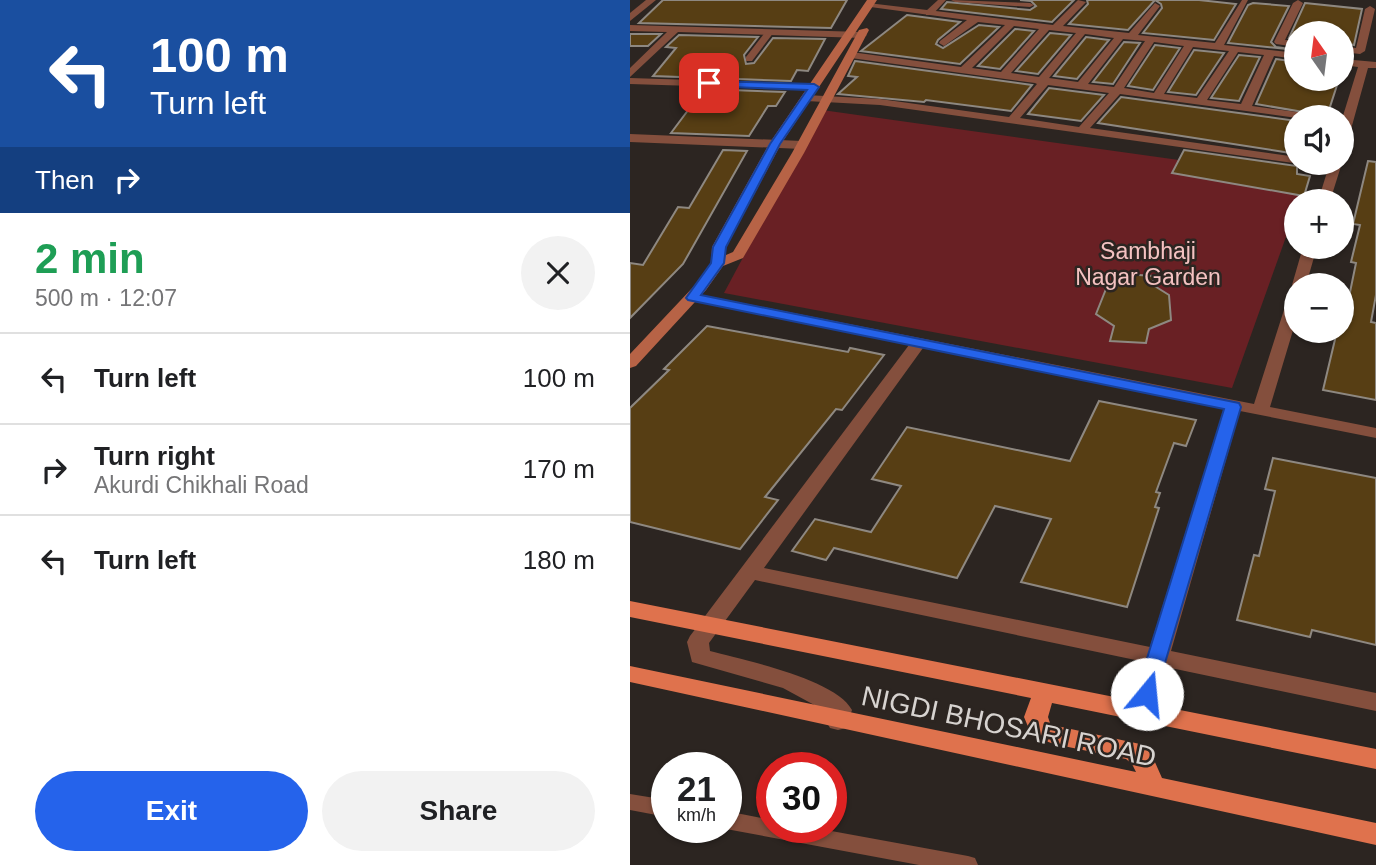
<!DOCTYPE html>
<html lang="en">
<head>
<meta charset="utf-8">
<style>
  :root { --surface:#fff; --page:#f2f2f2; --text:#202124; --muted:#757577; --line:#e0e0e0; --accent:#2563eb }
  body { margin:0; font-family:Helvetica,sans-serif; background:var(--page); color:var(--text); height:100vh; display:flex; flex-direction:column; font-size:26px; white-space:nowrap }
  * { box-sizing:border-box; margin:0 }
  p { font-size:23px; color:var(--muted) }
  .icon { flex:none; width:38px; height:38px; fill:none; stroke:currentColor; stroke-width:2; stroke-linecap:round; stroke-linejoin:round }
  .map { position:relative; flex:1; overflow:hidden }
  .details { display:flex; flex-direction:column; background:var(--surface); width:630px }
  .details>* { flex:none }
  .hud { background:#1a4fa0; color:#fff; overflow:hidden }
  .needle { width:46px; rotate:346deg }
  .buttons { position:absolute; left:654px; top:21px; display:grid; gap:14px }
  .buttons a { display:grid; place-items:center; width:70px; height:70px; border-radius:50%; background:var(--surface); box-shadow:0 2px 5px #0004; font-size:35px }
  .speed { position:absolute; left:21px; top:752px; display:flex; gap:14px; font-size:35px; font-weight:700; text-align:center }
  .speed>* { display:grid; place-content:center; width:91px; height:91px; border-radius:50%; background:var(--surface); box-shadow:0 2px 5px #0004; line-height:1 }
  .speed small { font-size:18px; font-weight:400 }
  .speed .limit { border:10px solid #d22; background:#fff; color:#111 }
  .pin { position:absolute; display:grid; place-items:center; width:60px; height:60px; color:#fff; margin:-30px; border-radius:14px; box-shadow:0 4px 10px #0006 }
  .me { position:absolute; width:77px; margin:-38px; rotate:17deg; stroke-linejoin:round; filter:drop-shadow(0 0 5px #0008) }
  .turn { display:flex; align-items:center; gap:24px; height:147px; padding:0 35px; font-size:32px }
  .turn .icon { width:91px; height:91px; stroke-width:2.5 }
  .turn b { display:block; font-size:49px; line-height:60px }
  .then { display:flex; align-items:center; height:66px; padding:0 35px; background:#0003; gap:14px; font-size:26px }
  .round { display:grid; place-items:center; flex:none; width:74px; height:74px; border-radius:37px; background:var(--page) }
  .head { display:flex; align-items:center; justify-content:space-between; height:119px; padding:0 35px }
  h1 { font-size:42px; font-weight:700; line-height:52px; color:#1e9e55 }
  .action { display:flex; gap:14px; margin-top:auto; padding:14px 35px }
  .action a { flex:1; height:80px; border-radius:42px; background:var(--accent); color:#fff; font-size:28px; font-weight:700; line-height:80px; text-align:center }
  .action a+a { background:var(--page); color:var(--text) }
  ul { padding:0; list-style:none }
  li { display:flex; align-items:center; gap:21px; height:91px; padding:0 35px; border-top:2px solid var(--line) }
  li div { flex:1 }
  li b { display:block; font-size:26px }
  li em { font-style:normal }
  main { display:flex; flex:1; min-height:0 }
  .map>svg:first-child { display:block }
  .green { fill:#692024 }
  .building { fill:#573e14; stroke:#8e8881; stroke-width:2 }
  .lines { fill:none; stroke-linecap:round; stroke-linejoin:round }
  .lane { fill:#844f3d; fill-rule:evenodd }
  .street { fill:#844f3d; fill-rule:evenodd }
  .secondary { fill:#b76346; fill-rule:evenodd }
  .primary { fill:#df724d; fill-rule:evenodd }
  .route { fill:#2563eb; stroke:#184099; stroke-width:2 }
  .labels { text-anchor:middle; stroke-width:5; stroke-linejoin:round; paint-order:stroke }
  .park-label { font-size:23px; fill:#f4c2c1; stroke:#2c2521 }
  .near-street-label { font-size:28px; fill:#d7d3d0; stroke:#2c2521 }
</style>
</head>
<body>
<main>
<section class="details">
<div class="hud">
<div class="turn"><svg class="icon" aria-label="left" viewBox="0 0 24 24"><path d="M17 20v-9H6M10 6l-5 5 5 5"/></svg><div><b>100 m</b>Turn left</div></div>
<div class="then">Then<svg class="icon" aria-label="right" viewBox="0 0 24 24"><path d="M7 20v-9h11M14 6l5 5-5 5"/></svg></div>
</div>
<div class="head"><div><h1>2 min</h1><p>500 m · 12:07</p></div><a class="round"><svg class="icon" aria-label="close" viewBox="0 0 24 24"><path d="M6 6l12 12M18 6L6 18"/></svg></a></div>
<ul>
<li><svg class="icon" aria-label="left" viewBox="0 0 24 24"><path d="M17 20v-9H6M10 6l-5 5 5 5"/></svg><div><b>Turn left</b></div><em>100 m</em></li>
<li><svg class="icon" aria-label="right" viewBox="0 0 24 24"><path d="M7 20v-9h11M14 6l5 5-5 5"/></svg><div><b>Turn right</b><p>Akurdi Chikhali Road</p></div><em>170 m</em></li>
<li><svg class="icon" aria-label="left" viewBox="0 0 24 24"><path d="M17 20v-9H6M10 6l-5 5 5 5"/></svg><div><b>Turn left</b></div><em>180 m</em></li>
</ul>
<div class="action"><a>Exit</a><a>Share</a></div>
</section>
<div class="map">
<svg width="746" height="865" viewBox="0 0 746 865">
  <rect width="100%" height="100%" fill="#2c2521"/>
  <polygon class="green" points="192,110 677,178 602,388 94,293"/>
  <g class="building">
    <polygon points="33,0 217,0 201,28 9,23"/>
    <polygon points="390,0 444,0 422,22 311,9 317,2 400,10 406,6 401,1"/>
    <polygon points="457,0 569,0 606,4 584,40 513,33 532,8 531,4 525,0 498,30 439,24 458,4"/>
    <polygon points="623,3 659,6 641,42 646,47 667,50 598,43 618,5"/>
    <polygon points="675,3 732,9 724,45 712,43 712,33 667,33 667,38 659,38"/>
    <polygon points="277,15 330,22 308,40 306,44 313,48 349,25 369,27 330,64 231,51"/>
    <polygon points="385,29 404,31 370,69 348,66"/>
    <polygon points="420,33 441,35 408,74 386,71"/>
    <polygon points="0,34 31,34 18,46 0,46"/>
    <polygon points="49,35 128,37 114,55 116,64 124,63 143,38 195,39 178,71 167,70 161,81 23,76 46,48 36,47"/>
    <polygon points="456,37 479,40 447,79 424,76"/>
    <polygon points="494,42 510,43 483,84 463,82"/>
    <polygon points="525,45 550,48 523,90 498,86"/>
    <polygon points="564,50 594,53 566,95 538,92"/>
    <polygon points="609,55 630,57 609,101 581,98"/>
    <polygon points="646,59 667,62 667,79 709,79 697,116 626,104"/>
    <polygon points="225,61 402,85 381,111 296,100 294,102 208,94 227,77 218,76"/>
    <polygon points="419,88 474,95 451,121 398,114"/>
    <polygon points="74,89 155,92 146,106 138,106 119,136 41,133"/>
    <polygon points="491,97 667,121 667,154 468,123"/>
    <polygon points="93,150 117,151 53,264 0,318 0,263 13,265 48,207 59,208"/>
    <polygon points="554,150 667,166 667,174 680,176 674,196 542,173"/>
    <polygon points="738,161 746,162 746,295 741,322 746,323 746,400 693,390 707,331 712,331 726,263 721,262 730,225 723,224"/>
    <polygon points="494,274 523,276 523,285 539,295 541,320 519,329 516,343 480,341 484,326 466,314 476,289 493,283"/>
    <polygon points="77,326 218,352 220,348 254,355 212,410 206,409 135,497 148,500 110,549 0,522 0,408 39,370 34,369"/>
    <polygon points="469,401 566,420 556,446 544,443 526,492 530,493 525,507 529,508 497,607 391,582 421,519 365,506 327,578 204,548 196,560 162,551 185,519 241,532 271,486 242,479 277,427 440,461"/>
    <polygon points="643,458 746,478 746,645 682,630 680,637 607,620 624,555 629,556 645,491 635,489"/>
  </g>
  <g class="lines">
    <g class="lane">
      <polygon points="308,0 316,0 302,15 296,15 296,11"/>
      <polygon points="321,0 400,3 404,5 400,7 325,2"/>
      <polygon points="137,30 144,32 122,61 116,61 116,57"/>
      <polygon points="0,794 37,800 37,817 0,810"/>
      <polygon points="96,811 142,820 142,828 185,828 338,856 345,858 348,865 289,865 96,829 94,828 96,828"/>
    </g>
    <g class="street">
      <polygon points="16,0 26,0 0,21 0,13"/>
      <path d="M448 0 456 2 433 26 499 33 525 3 530 6 508 35 585 43 612 0H618L594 45 667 53V59L644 56 622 106 682 114 687 117 667 118 490 94 460 128 667 157V163L671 164 250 105 176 101 171 98 176 95 250 99 379 117 407 84 405 83 221 58 216 55 221 52 331 67 375 25 348 22 314 46 309 43 310 41 337 20 233 6 238 3 423 25ZM384 26 409 29 371 72 342 68ZM419 30 446 33 409 77 381 73ZM455 34 484 38 448 82 419 78ZM493 39 515 41 484 87 458 84ZM524 42 554 46 524 93 494 88ZM563 47 599 51 567 98 534 94ZM608 52 634 55 611 104 577 100ZM418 85 479 93 449 127 390 118Z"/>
      <polygon points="668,0 673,3 655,40 667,41 667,47 646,44 644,42 663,3"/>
      <polygon points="740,6 745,9 735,51 730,54 712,52 712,46 726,48 735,9"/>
      <polygon points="0,25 232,32 237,35 232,38 48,32 0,77 0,68 37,32 0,31"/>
      <polygon points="712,59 746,62 746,68 738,68 718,140 712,143 712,119 728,67 712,65"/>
      <polygon points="0,78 184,84 189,87 184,90 0,84"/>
      <polygon points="0,134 172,141 178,145 172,149 0,142"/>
      <polygon points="676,163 712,163 700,201 688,201 698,169"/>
      <path d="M673 247H687L676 285H667V317L640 407 746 428V438L610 411 541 651 746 693V711L536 667 522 713 519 719 511 722 503 719 500 713 515 662 125 580 79 643 80 651C114 660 206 679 222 710L216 728 208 730 200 728 196 721 199 713 153 688 62 662 57 642 60 636 279 345 62 301 57 300 55 297 57 294 62 293 624 404 660 291 663 287 662 285ZM293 348 594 408 520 647 134 568Z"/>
    </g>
    <polygon class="secondary" points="237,0 247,0 151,144 96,247 96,255 103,252 162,153 229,30 237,28 239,30 174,153 113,258 93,266 76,290 6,366 0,368 0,354 66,284 81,263 82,247 139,144"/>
    <polygon class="primary" points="0,601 746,749 746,769 422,703 418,717 420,723 427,726 510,744 520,751 532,778 746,823 746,845 0,682 0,666 506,772 502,764 496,759 424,744 402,736 394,717 401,698 0,617"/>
  </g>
  <polygon class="route" points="79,81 184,84 189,87 150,144 96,247 94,263 71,295 609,403 611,407 524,700 517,702 509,700 506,694 594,409 58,300 56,298 81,263 83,247 140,144 177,90 75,86 75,81"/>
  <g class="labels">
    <g class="park-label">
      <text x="518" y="259">Sambhaji<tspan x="518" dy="26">Nagar Garden</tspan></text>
    </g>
    <g class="near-street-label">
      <text transform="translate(379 726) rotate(12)" y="10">NIGDI BHOSARI ROAD</text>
    </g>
  </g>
</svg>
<div class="buttons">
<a><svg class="needle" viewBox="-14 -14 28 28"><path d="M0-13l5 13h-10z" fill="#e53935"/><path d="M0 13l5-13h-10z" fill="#757577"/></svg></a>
<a><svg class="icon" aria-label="sound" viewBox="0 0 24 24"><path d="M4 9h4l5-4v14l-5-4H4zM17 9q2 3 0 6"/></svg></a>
<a>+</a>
<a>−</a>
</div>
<div class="speed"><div>21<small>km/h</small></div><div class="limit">30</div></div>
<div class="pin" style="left:79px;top:83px;background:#d93025"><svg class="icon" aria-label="arrive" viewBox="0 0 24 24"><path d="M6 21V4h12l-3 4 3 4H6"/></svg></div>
<svg class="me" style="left:517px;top:694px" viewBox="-20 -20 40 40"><circle r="19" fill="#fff"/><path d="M0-13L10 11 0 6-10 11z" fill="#2563eb"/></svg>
</div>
</main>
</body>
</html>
